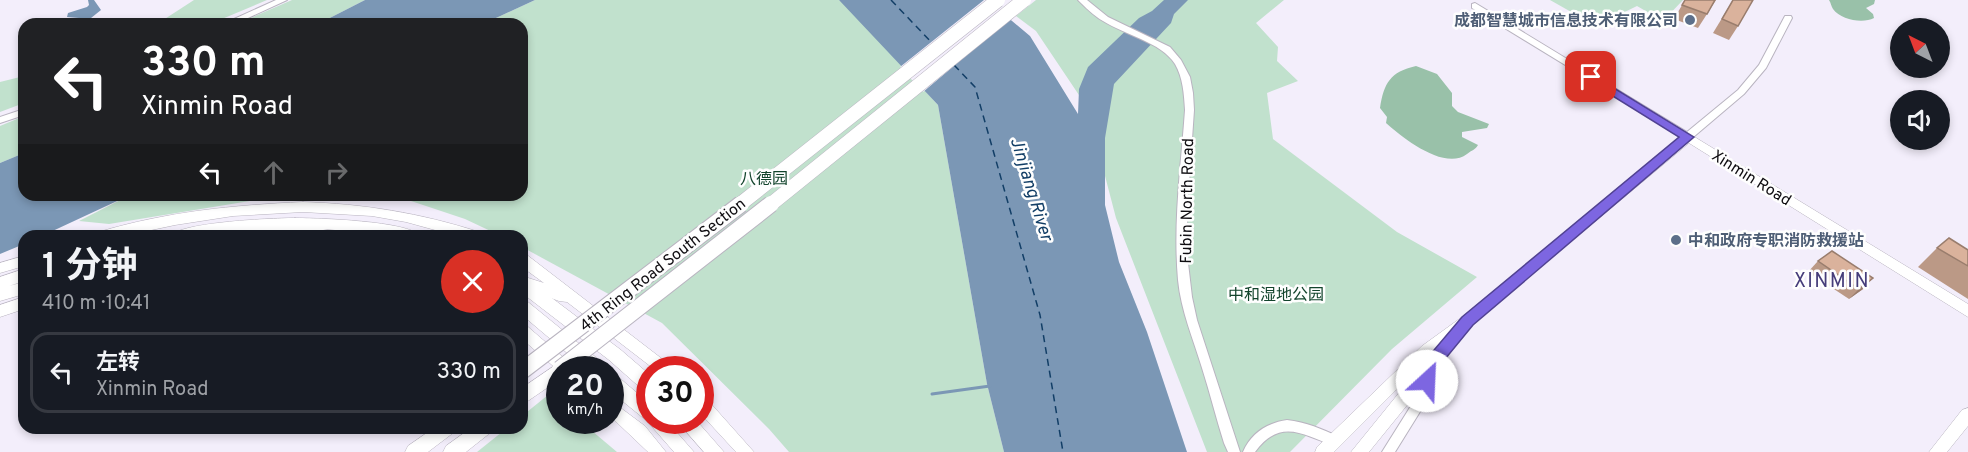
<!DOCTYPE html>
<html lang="zh">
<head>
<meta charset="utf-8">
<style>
  :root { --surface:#171b24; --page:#20242c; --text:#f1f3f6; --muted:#9ea1a6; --line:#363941 }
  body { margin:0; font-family:Overpass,"Noto Sans SC",sans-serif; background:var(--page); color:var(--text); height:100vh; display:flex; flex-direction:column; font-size:22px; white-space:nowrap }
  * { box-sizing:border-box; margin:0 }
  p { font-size:20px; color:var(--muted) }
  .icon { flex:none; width:33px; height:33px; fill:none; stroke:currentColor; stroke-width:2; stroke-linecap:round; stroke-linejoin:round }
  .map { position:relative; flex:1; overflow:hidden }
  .drawer { position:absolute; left:18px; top:230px; width:510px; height:204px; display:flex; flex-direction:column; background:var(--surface); border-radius:18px; box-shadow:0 3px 9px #0003 }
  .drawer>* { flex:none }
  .hud { position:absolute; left:18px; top:18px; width:510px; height:183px; border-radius:18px; box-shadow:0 3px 9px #0003; background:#202124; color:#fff; overflow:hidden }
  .needle { width:39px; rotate:318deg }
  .controls { position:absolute; left:1890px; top:18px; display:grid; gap:12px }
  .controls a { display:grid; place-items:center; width:60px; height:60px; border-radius:50%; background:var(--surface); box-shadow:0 3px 9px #0003; font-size:30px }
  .speed { position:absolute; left:546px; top:356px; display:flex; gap:12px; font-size:30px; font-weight:700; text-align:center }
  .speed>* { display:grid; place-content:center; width:78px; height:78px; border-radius:50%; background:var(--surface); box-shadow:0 3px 9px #0003; line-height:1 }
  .speed small { font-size:15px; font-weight:400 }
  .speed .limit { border:9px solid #d22; background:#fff; color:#111 }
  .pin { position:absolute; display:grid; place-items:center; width:51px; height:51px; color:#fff; margin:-26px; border-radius:12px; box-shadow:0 3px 9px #0006 }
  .me { position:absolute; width:66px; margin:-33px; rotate:25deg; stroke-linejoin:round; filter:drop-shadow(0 0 4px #0008) }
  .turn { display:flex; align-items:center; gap:21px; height:126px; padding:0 24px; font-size:27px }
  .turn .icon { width:78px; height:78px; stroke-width:2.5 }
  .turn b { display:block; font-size:42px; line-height:51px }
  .lanes { display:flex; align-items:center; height:57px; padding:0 24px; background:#0003; justify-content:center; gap:30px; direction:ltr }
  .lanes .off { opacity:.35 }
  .round { display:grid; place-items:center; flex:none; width:63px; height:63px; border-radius:32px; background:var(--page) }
  .head { display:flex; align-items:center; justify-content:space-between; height:102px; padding:0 24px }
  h1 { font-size:36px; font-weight:700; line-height:45px }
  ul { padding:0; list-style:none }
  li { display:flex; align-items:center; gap:18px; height:81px; margin:0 12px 9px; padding:0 12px; border:3px solid var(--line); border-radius:18px }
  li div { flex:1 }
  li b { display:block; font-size:22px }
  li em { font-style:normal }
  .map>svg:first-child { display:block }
  .green { fill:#c1e1cd }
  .forest { fill:#99c1a9 }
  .water { fill:#7b97b5 }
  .pier { fill:#f3eefb }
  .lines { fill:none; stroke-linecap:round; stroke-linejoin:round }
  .stream { stroke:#7b97b5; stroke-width:3 }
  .ferry { stroke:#123e66; stroke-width:1.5; stroke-dasharray:7 5; stroke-linecap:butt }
  .minor-casing { stroke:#b9b4c0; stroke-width:2 }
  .major-casing { stroke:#b9b4c0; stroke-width:1 }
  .highway-casing { stroke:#b9b4c0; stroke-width:1 }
  .minor { fill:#fff; fill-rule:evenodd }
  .major { fill:#fff; fill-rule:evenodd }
  .highway { fill:#fff; fill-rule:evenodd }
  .highway-bridge-far1-casing { stroke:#b9b4c0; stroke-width:15; stroke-linecap:butt }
  .highway-bridge-casing { stroke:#b9b4c0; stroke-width:18; stroke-linecap:butt }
  .highway-bridge-far1 { stroke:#fff; stroke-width:14 }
  .highway-bridge { stroke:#fff; stroke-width:16 }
  .wall { fill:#bb9986 }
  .shaded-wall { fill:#997d6d }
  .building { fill:#dab29c; stroke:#997d6d; stroke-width:1.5 }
  .route { fill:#7d66e1; stroke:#514292; stroke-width:1.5 }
  .service-dot { fill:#5c6f8a; stroke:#fefefe; stroke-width:2 }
  .labels { text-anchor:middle; stroke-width:5; stroke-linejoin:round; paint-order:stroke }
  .service-label { font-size:16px; font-weight:bold; fill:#4e5e75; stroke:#fefefe; text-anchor:end }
  .street-label { font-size:16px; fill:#0f0d11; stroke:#fefefe }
  .park-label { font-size:16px; fill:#12442c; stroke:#fefefe }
  .water-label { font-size:18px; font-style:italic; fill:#123e66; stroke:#fefefe }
  .quarter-label { font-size:20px; letter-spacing:1.5px; fill:#463d7a; stroke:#fefefe }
</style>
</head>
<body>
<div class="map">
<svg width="1968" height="452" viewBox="0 0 1968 452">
  <rect width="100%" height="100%" fill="#f3eefb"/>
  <g class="green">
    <polygon points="194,0 267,0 210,24 157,24"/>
    <polygon points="292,0 365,0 318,24 237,24"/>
    <polygon points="535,0 839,0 844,3 938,105 987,384 1004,452 789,452 769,429 662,323 522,247 522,236 499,235 465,219 405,199 287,195 109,224 79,221 130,195 522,195 522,24 483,24"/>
    <polygon points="1036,0 1284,0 1256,23 1278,47 1277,61 1298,81 1267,93 1273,139 1397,232 1477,277 1392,349 1290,452 1207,452 1116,218 1087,107 1036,31 1016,16"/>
    <polygon points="1550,0 1683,0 1663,21 1637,6 1596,26"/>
    <polygon points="24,76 24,103 0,112 0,82"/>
    <polygon points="24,116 24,153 0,163 0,126"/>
    <polygon points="548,395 559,404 560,420 579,420 617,452 477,452 507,428 522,428 522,416"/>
  </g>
  <g class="forest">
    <path d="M1829 0H1875L1874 4 1866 8 1873 14 1874 18C1863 24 1841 20 1833 9 1831 6 1831 3 1829 0Z"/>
    <path d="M1416 66 1437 74 1452 93V106L1458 112 1489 124 1487 128 1462 132V137L1478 145C1475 150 1472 150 1467 154 1445 171 1404 139 1386 123L1387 117 1380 108C1384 83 1390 72 1416 66Z"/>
  </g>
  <g class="water">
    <polygon points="88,0 94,0 101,10 91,18 98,24 80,24 79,18 67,17 68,13 87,7 89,5"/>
    <polygon points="365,0 535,0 483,24 318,24"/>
    <polygon points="839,0 987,0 1030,36 1078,114 1079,89 1088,67 1139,18 1152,11 1164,0 1188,0 1174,14 1171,23 1114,84 1105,138 1105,205 1119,262 1147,332 1187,452 1004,452 987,384 938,105"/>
    <polygon points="24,153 24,195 130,195 44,235 24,236 24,244 0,254 0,163"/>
  </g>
  <polygon class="pier" points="984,0 991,0 1012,17 923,92 900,67"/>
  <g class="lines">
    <polyline class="stream" points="932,394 990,386"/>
    <g class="ferry">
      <polyline points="891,0 934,45"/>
      <polyline points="954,65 975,87 1040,315 1063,452"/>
    </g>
    <g class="minor-casing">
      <g id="minor">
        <polygon points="276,0 287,0 235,24 223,24"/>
        <path d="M1078 0H1087L1108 17 1170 47 1181 60 1190 77 1193 93 1194 110 1187 212 1188 263 1192 297 1197 320 1240 452H1228L1224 443C1216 418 1210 393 1202 368 1193 338 1181 311 1178 280 1173 222 1181 167 1185 110 1184 94 1183 78 1175 64 1161 42 1125 35 1103 21 1094 16 1085 7 1078 0Z"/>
        <polygon points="1475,3 1687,132 1738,90 1759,65 1785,16 1791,16 1792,18 1766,68 1744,94 1691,139 1688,140 1472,8 1472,4"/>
        <polygon points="24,109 24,115 0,123 0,117"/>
        <polygon points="1428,363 1432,365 1434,368 1431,394 1395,452 1382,452 1419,393 1422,368 1424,365"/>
        <path d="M1287 420C1306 422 1322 429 1339 437L1341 441 1339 445 1335 446C1303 435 1281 417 1255 452H1243C1251 433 1267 423 1287 420Z"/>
      </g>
    </g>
    <g class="major-casing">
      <g id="major">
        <polygon points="1688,133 1968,304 1968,317 1689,143 1461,333 1460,340 1369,452 1351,452 1424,362 1334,452 1315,452 1317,447 1422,346 1462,317 1684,134"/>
        <path d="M303 202C364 204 420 213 479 232L481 236H457L406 222 372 216 303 212 233 216 175 225 123 236H97L99 232C165 212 234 205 303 202Z"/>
        <polygon points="522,254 527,255 670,365 673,369 654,369 567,302 559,301 522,287 522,276 544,283 522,267"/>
        <polygon points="24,256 24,266 0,273 0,263"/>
        <polygon points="24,297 24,309 0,317 0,305"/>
        <polygon points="522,324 527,326 572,365 575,369 560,369 560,372 522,339"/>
        <polygon points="700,396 705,397 754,452 736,452 700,413"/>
        <polygon points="610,400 645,426 666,452 648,452 610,416"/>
        <polygon points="1968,408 1968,426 1947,452 1929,452 1962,410"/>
      </g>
    </g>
    <g class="highway-casing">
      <g id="highway">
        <path d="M295 218C316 218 410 221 420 236 387 236 356 231 323 229L337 232 339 236H249L255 231 213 236H171C180 222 276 218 295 218Z"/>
        <polygon points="24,269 24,281 9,286 24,282 24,294 0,301 0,277"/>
        <polygon points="522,278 528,280 621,350 650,375 650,393 644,391 609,360 522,293"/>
        <polygon points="522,300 528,302 604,364 606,369 586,369 522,315"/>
        <polygon points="560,362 566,364 568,369 560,369 560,379 522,405 522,388"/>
        <polygon points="610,373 616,375 650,404 650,420 666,420 694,452 674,452 647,421 610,391"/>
        <polygon points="676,420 696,420 724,452 704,452"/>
        <polygon points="434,428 456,428 453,433 428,452 405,452 408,446"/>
        <polygon points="471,428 493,428 490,433 466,452 443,452 446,446"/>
      </g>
    </g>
    <use href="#minor" class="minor"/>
    <use href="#major" class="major"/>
    <use href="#highway" class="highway"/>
    <g class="highway-bridge-far1-casing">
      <g id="highway-bridge-far1">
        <polyline points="739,205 998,0"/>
        <polyline points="770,205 1024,0"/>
      </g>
    </g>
    <g class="highway-bridge-casing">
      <g id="highway-bridge">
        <polyline points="560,369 771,204"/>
        <polyline points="522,371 741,204"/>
      </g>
    </g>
    <use href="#highway-bridge-far1" class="highway-bridge-far1"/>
    <use href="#highway-bridge" class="highway-bridge"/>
  </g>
  <g class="wall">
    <polygon points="1685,0 1716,0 1698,28 1674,19"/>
    <polygon points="1733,0 1738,26 1729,40 1713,33"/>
    <polygon points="1937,248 1968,250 1968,299 1918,267"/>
    <polygon points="1818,261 1863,289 1849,299 1808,272"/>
  </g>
  <polygon class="shaded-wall" points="1873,278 1863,289 1849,299 1859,289"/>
  <g class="building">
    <polygon points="1685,0 1715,0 1707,14 1682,5"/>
    <polygon points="1733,0 1753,0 1738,26 1722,19"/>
    <polygon points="1949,238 1968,250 1968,266 1937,248"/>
    <polygon points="1832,251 1873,278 1859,289 1818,261"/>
  </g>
  <polygon class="route" points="1591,74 1694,137 1473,325 1436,370 1432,386 1427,387 1422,386 1419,381 1423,363 1462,317 1679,137 1587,80 1587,75"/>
  <g class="service-dot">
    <circle cx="1690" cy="20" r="6"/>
    <circle cx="1676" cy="240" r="6"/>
  </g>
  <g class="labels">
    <g class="service-label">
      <text x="1678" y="26">成都智慧城市信息技术有限公司</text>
      <text x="1688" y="246" text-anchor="start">中和政府专职消防救援站</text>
    </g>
    <g class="street-label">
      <text transform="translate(1752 177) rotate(32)" y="6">Xinmin Road</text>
      <text transform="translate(1186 201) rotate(-89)" y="6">Fubin North Road</text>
      <text transform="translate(662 264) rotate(-38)" y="6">4th Ring Road South Section</text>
    </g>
    <g class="park-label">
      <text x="764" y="184">八德园</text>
      <text x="1276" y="300">中和湿地公园</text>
    </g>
    <g class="water-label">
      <text transform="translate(1032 189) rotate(73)" y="6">Jinjiang River</text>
    </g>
    <g class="quarter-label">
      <text x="1832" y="287">XINMIN</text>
    </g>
  </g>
</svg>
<div class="controls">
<a><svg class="needle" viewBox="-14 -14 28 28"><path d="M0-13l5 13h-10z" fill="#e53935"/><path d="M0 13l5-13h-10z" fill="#9ea1a6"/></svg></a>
<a><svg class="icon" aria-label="sound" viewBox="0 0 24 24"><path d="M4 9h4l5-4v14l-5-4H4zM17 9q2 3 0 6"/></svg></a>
</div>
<div class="speed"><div>20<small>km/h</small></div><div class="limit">30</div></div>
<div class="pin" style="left:1591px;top:77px;background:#d93025"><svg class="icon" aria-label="arrive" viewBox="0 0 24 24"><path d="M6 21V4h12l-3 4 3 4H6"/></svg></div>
<svg class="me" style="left:1427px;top:381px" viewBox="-20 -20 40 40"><circle r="19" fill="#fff"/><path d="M0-13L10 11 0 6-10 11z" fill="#7d66e1"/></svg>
<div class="hud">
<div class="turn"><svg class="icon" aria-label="left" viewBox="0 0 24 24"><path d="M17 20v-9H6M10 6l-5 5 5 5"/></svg><div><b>330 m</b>Xinmin Road</div></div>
<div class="lanes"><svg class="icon" aria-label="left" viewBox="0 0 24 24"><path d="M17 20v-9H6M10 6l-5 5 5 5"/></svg><svg class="icon off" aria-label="ahead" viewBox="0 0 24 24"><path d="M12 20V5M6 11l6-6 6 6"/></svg><svg class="icon off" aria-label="right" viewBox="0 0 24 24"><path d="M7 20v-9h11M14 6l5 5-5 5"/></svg></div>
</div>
<section class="drawer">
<div class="head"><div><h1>1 分钟</h1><p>410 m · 10:41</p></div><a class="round" style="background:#d93025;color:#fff"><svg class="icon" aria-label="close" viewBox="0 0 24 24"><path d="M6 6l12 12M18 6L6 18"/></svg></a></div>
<ul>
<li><svg class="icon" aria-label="left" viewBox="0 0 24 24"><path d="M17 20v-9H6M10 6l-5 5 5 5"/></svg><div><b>左转</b><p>Xinmin Road</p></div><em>330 m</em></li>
</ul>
</section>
</div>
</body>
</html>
